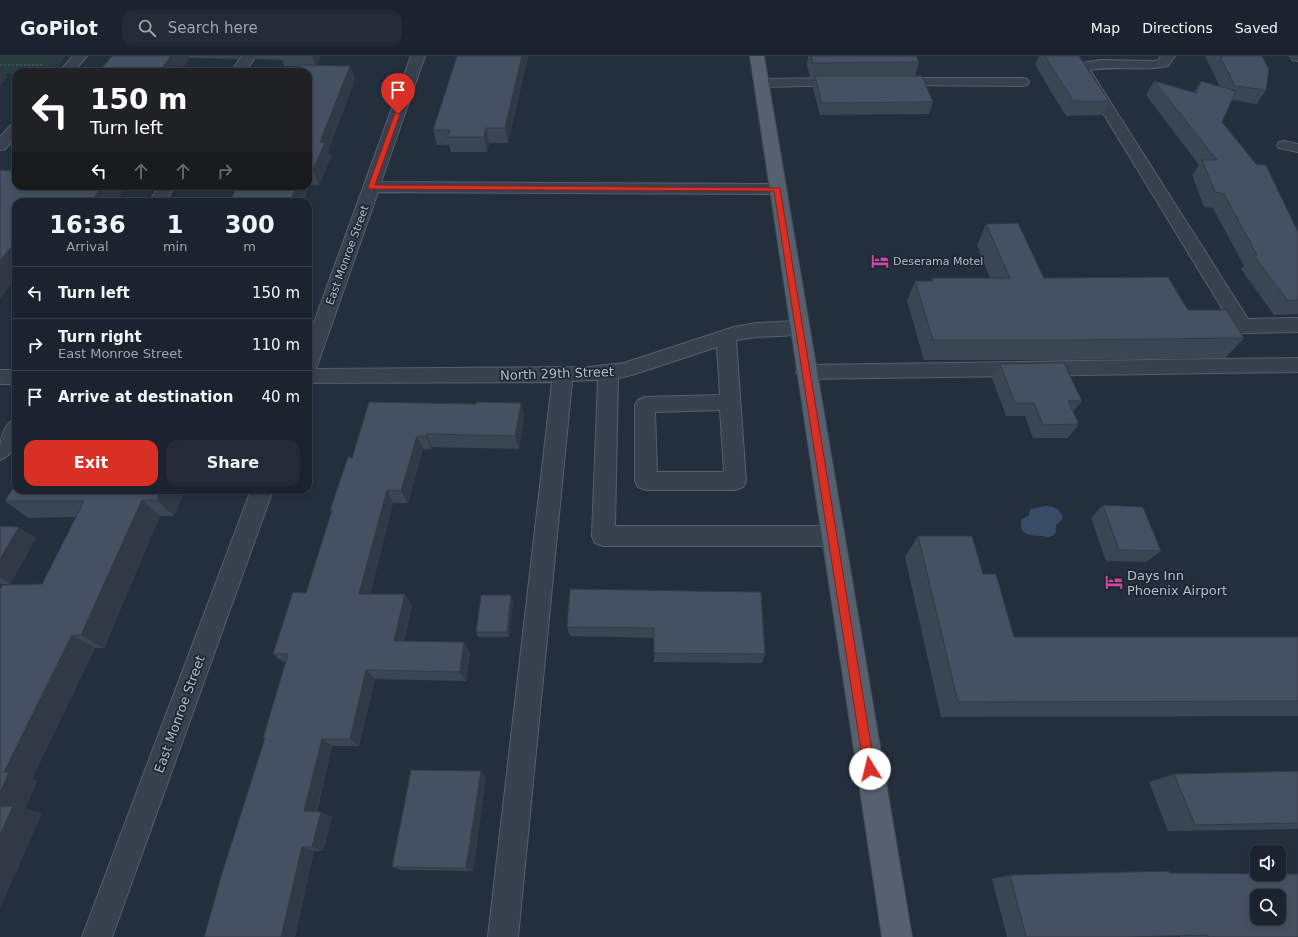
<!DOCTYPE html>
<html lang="en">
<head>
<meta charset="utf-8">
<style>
  :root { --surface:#1b232e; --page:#242b36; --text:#f1f3f6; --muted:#a0a4aa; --line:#39404a; --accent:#d93025 }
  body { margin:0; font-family:"DejaVu Sans",sans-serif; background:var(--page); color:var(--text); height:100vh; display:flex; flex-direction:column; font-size:15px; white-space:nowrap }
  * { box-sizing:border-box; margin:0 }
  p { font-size:13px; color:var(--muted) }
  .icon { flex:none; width:22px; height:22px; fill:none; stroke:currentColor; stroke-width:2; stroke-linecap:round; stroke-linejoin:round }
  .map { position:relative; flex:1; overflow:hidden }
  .drawer { position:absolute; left:12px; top:142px; width:300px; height:296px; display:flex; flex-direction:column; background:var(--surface); border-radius:12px; box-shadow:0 2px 6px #0003,0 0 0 1px var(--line) }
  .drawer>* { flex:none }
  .banner { position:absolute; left:12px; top:12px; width:300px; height:122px; border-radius:12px; box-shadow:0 2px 6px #0003,0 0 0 1px var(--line); background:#202124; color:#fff; overflow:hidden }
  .controls { position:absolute; left:1250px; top:789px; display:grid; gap:8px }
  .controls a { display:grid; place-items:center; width:36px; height:36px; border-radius:8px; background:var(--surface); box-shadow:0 2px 6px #0003,0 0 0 1px var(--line); font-size:20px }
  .pin { position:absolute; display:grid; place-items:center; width:34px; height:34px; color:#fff; margin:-41px -17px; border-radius:50% 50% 50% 0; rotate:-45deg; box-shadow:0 0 4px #0007 }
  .pin .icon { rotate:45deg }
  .me { position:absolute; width:44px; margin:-22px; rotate:351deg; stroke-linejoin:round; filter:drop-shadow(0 0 3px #0008) }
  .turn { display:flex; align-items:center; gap:14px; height:84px; padding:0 12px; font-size:18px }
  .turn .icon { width:52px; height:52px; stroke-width:2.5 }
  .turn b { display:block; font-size:28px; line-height:34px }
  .lanes { display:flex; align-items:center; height:38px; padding:0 12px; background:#0003; justify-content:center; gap:20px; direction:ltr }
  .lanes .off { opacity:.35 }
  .eta { display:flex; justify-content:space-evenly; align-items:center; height:68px; text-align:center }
  .eta b { font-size:24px; font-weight:600; line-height:28px }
  .primary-button { display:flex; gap:8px; margin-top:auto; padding:8px 12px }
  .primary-button a { flex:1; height:46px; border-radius:12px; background:var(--accent); color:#fff; font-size:16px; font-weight:600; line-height:46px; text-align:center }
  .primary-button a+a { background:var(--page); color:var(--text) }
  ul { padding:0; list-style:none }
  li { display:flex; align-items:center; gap:12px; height:52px; padding:0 12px; border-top:1px solid var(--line) }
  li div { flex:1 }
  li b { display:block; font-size:15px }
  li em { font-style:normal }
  header { display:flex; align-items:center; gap:24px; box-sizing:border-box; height:56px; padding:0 20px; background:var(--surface); border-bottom:1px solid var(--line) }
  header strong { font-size:19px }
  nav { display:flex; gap:22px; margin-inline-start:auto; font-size:14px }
  .search { width:280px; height:36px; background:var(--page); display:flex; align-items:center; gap:10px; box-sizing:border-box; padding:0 14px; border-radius:12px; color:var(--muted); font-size:15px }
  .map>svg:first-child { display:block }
  .green { fill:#263c3f }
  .water { fill:#394c67 }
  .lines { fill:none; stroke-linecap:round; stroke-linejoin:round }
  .minor-casing { stroke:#565f6c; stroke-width:2 }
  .major-casing { stroke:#414a57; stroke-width:2 }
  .path { stroke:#44595c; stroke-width:1.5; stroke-dasharray:2 2; stroke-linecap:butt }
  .minor { fill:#38414e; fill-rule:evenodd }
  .major { fill:#56606e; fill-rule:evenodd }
  .wall { fill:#3b4654 }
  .shaded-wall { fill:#303945 }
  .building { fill:#455162; stroke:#303945; fill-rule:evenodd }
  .route { fill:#d93025; stroke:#8d1f18 }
  .labels { text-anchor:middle; stroke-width:3.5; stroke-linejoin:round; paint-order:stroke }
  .far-street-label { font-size:11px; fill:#b4bcc9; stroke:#1d2633 }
  .far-poi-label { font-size:11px; fill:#b4bcc9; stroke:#1d2633; text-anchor:start }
  .street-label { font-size:13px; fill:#b4bcc9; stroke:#1d2633 }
  .poi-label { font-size:13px; fill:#b4bcc9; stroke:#1d2633; text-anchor:start }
</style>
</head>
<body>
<header>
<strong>GoPilot</strong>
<div class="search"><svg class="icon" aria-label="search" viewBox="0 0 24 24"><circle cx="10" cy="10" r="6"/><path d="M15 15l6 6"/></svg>Search here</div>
<nav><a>Map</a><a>Directions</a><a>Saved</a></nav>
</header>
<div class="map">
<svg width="1298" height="881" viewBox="0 0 1298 881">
  <rect width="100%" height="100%" fill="#242f3e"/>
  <polygon class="green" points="0,0 66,0 51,16 16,16 16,18 0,18"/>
  <path class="water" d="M1046 450C1055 450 1061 454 1063 462L1056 469V476L1054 479C1049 482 1046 481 1041 480 1030 479 1019 480 1021 464L1029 459 1030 453Z"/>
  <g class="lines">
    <g class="minor-casing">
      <g id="minor">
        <polygon points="73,0 87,0 73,16 59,16"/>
        <polygon points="242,0 256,0 245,16 231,16"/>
        <path d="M411 0H425L381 126 777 128 783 130 785 133 783 136 777 138 378 136 316 313 589 311 624 307 734 271 757 267 799 265 806 267 808 272 806 277 799 279 757 281 736 284 746 425 743 431 735 434H646L638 431 635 425V349L638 344 645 341 720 339 717 291 632 319 618 322 615 470H832L840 473 843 480 840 487 832 490H603L595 487 592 480 598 324 572 325 518 881H488L552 326 308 327V283ZM720 354 724 416H657L655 356Z"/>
        <path d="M1161 0H1175L1168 10C1142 16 1116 9 1090 14L1248 263 1298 262V276L1243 277 1236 275 1075 11 1077 8 1100 4 1155 5 1158 4Z"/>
        <polygon points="1290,0 1298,0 1298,5 1293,4"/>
        <polygon points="844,22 849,23 851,26 849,29 761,31 756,30 754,27 756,24 761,23"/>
        <polygon points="896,22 1022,22 1027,23 1029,26 1027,29 1022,30 891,29 889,26 891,23"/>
        <polygon points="16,68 16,81 5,93 0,94 0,81 11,69"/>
        <polygon points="1284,85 1298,88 1298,96 1279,92 1277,89 1279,86"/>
        <polygon points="159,130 175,130 165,146 149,146"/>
        <polygon points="1298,302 1298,316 806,323 799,321 796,316 799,311 806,309"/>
        <rect x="0" y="314" width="16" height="14"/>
        <path d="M16 363C16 379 18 398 0 404 0 388 0 369 16 363Z"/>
        <polygon points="251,434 273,434 112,881 82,881"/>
      </g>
    </g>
    <g class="major-casing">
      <polygon id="major" points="750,0 764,0 912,881 882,881"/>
    </g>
    <polyline class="path" points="0,9 44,9"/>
    <use href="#minor" class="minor"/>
    <use href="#major" class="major"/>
  </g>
  <g class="wall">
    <polygon points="112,0 241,0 238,3"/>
    <polygon points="254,0 321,0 316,9 350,10 355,24 328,95 331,101 319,129 310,129 303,146 229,146 308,130 308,16 300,10 284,10 282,4 255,3"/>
    <polygon points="528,0 508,87 489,87 487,96 451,96 449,89 437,89 433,74"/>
    <polygon points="808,0 916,0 919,6 915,20 933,46 929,58 820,59 813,32 815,21 810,21 807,9"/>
    <polygon points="1039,0 1079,0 1109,45 1102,59 1066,60 1035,9"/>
    <polygon points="1205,0 1262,0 1266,34 1257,48 1232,44 1222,66 1298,176 1298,258 1274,259 1241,213 1244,210 1213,152 1204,151 1192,119 1199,109 1146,39 1154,25 1194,36 1201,25 1220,31"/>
    <polygon points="986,168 1044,222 1188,254 1244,282 1225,302 1063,304 924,304 907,245 915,225 931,225 932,222 990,222 977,189"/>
    <polygon points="1000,308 1082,345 1073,356 1079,368 1068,382 1033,382 1025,360 1006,360 992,322"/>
    <polygon points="521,347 524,361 519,393 432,391 431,393 423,393 408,447 393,447 370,538 412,549 404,585 470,596 466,625 375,623 359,690 332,690 317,756 332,761 323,795 314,795 295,881 265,683 263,682 286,607 284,607 273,598 306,537 331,456 330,454 352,402 476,348"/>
    <polygon points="185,434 174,460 160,460 104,592 95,592 32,723 37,725 25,753 42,757 0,852 0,533 42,528 76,461 28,462 5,445"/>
    <polygon points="1103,449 1161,495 1146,506 1106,505 1091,462"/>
    <polygon points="0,470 36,482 10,528 0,528"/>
    <polygon points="918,480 983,518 1014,581 1298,581 1298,660 941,661 905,501"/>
    <polygon points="570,533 765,598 762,607 654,606 654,582 570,580 567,571"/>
    <polygon points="513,545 509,581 478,581 476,576"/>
    <polygon points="1298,715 1298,773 1168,775 1149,726 1174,718"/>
    <polygon points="486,721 473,815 401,814 392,811"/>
    <polygon points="1169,817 1298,881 1180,881 1180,880 1136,881 1007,881 992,823 1010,819"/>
  </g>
  <g class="shaded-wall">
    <polygon points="171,0 189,0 190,2 180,16 159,16"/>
    <polygon points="237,0 241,0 238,3"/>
    <polygon points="312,0 321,0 316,10"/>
    <polygon points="522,0 528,0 508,87 505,72"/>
    <polygon points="0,9 8,21 0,29"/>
    <polygon points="350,10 355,24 328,95 331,101 319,129 313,114 320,86"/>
    <polygon points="486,72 489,87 487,96 484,81"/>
    <polygon points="308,126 310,129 303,146 293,146 291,143 297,130 308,130"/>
    <polygon points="102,130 122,130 124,133 115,146 91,146"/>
    <polygon points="15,186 16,188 16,222 0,243 0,205"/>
    <polygon points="521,347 524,361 519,393 515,380"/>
    <polygon points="426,378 432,391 431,393 426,380"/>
    <polygon points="417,380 423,393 408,447 401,435"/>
    <polygon points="161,434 185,434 174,460 157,444"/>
    <polygon points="387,434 393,447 368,548 359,538"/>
    <polygon points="142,444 160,460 104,592 81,579"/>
    <polygon points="19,471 36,482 10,528 0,522 0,503"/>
    <polygon points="405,538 412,549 401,594 394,585"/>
    <polygon points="511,539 513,545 509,581 507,576"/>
    <polygon points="72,579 95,592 32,723 37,725 25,753 42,757 0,852 0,737 4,716"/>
    <polygon points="464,586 470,596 466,625 460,616"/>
    <polygon points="366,614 375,623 359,690 350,683"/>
    <polygon points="322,683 332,690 315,760 304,755"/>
    <polygon points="481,715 486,721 473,815 466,812"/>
    <polygon points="321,756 332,761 323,795 312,791"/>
    <polygon points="302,791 314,795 295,881 281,881"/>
  </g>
  <g class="building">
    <polygon points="112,0 171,0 159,16 98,16"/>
    <polygon points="457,0 522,0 505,72 486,72 484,81 447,81 450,74 433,74"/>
    <polygon points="811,0 916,0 919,6 812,7"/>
    <polygon points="1045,0 1079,0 1109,45 1073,45"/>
    <polygon points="1220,0 1262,0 1269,13 1266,34 1235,30"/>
    <polygon points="300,9 350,10 320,86 325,86 313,114 308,114 308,16 297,16"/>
    <polygon points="815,20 922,20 933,46 822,47"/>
    <polygon points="1154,25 1196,37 1201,25 1236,35 1222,66 1256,108 1266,109 1298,176 1298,244 1288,245 1253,199 1257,199 1224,138 1215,136 1202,104 1217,104"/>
    <polygon points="16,112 16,130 102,130 91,146 16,146 16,186 15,186 0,205 0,114 14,115"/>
    <polygon points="238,130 297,130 291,143 287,143 285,146 229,146"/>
    <polygon points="1018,167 1044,222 1168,221 1188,254 1226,254 1244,282 1077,284 933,284 915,225 933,225 932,222 1010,222 986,168"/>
    <polygon points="1064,307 1082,345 1068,345 1079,368 1043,369 1034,347 1015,347 1000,308"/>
    <polygon points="369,346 476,348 476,346 521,347 515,380 426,378 426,380 417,380 401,435 387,434 359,538 405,538 394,585 464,586 460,616 366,614 350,683 322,683 304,755 321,756 312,791 302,791 281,881 204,881 222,817 265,682 263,682 288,598 273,598 293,536 306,537 332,454 330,454 348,401 352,402"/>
    <polygon points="16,427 16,434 161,434 157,444 142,444 81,579 72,579 4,716 9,716 0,737 0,533 2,529 42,528 84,445 5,445"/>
    <polygon points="1103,449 1143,451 1161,495 1119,494"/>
    <polygon points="0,470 19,471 0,503"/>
    <polygon points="918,480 972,480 983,518 996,518 1014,581 1298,581 1298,645 958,646"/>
    <polygon points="570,533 761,536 765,598 654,597 654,572 567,571"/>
    <polygon points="481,539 511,539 507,576 476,576"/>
    <polygon points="411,714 481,715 466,812 392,811"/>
    <polygon points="1298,715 1298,767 1195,769 1174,718"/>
    <polygon points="0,750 13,750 0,779"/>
    <path d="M1169 815V817L1298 818V881H1208V879L1129 881H1026L1010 819ZM1257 840H1279V862H1257Z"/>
  </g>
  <polygon class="route" points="395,57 400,58 375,129 780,132 875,713 874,717 870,719 866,717 864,713 774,135 369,133 368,131"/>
  <defs>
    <g id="hotel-bare" transform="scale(1.38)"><path d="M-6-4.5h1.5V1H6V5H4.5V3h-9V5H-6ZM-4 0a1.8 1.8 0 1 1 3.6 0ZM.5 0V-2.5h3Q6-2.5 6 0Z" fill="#d1479c" stroke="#1d2633" stroke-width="2.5" paint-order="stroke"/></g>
  </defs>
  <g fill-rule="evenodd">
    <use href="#hotel-bare" x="880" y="205"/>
    <use href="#hotel-bare" x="1114" y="526"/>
  </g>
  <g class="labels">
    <g class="far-street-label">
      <text transform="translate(347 199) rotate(-70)" y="4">East Monroe Street</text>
    </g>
    <g class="far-poi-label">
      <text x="893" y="209">Deserama Motel</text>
    </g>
    <g class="street-label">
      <text transform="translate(557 317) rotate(-2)" y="5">North 29th Street</text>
      <text transform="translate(179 658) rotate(-70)" y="5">East Monroe Street</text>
    </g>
    <g class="poi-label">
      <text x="1127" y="524">Days Inn<tspan x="1127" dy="15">Phoenix Airport</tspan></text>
    </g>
  </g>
</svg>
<div class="controls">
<a><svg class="icon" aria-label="sound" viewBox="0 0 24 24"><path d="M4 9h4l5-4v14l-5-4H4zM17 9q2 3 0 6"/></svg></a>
<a><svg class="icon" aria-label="search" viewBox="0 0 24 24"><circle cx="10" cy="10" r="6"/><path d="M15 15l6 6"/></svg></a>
</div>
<div class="pin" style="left:398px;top:58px;background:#d93025"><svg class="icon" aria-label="arrive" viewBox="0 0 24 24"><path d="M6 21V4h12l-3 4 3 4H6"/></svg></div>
<svg class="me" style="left:870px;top:713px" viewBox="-20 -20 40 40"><circle r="19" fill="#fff"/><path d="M0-13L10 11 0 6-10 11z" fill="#d93025"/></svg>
<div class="banner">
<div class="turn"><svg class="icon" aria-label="left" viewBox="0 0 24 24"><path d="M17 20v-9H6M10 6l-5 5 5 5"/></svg><div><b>150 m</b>Turn left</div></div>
<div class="lanes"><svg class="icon" aria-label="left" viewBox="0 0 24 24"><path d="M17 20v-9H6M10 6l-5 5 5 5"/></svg><svg class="icon off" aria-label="ahead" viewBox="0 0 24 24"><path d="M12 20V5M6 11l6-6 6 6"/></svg><svg class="icon off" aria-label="ahead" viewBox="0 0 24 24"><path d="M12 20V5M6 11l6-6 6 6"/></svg><svg class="icon off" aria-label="right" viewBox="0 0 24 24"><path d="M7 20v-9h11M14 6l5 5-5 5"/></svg></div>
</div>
<section class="drawer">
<div class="eta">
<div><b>16:36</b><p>Arrival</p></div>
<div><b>1</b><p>min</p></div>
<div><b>300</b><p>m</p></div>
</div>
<ul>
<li><svg class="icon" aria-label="left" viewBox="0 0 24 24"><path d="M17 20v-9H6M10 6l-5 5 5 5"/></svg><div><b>Turn left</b></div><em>150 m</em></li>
<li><svg class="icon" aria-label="right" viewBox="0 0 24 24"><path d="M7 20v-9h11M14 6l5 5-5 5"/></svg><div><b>Turn right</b><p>East Monroe Street</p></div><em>110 m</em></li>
<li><svg class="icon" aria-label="arrive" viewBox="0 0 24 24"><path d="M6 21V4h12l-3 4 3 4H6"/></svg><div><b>Arrive at destination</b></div><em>40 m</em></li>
</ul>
<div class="primary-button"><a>Exit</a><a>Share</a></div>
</section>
</div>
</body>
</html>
